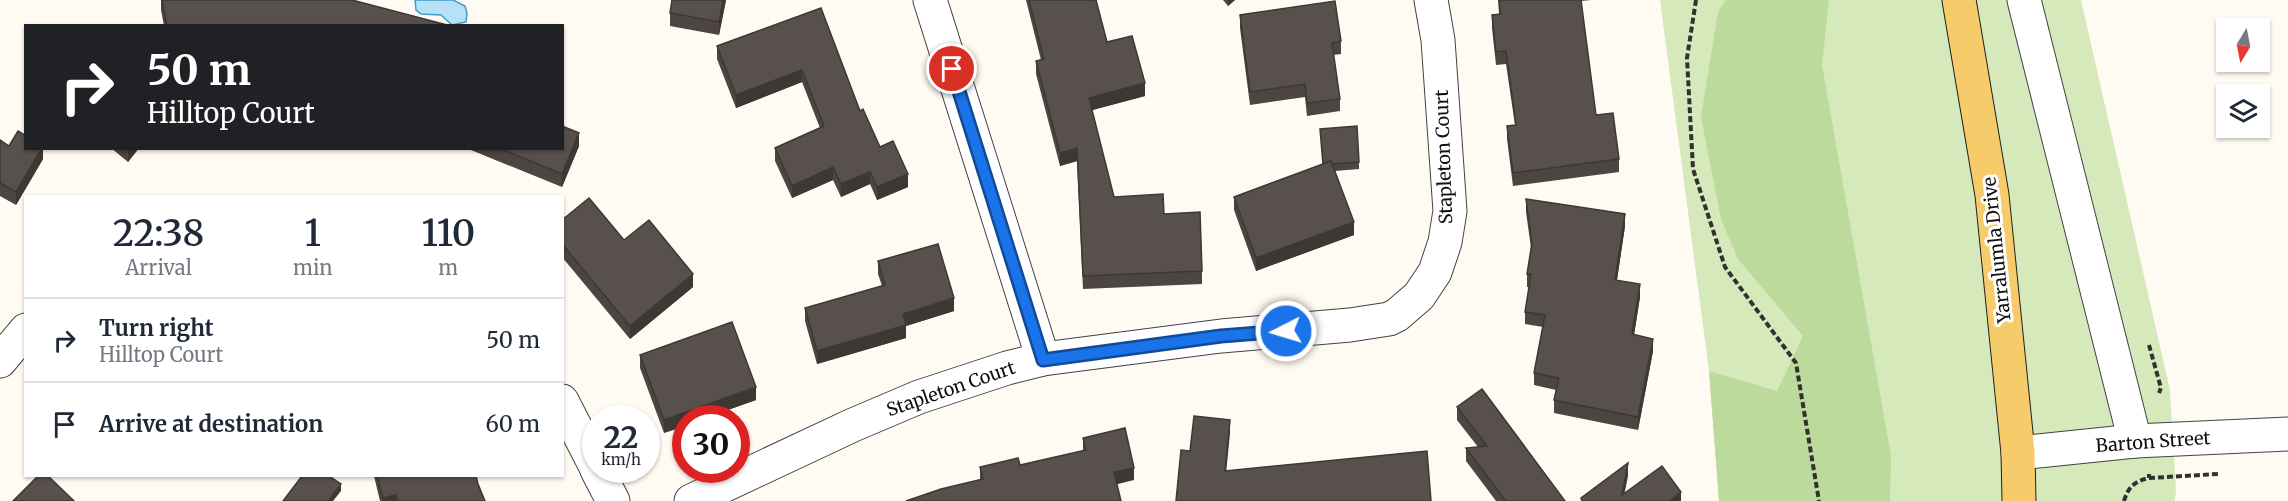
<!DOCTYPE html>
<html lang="en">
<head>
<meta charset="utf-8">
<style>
  :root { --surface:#fff; --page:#f2f2f3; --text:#1f2937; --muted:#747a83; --line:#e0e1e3 }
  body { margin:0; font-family:Merriweather,serif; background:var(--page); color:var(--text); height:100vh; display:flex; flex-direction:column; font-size:22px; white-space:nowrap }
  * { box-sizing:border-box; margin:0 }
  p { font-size:20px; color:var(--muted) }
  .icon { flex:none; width:33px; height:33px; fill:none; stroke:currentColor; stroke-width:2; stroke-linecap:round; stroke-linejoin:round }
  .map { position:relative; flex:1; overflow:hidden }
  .sheet { position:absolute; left:24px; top:195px; width:540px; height:282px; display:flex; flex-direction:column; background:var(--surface); border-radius:0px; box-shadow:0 2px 4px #0004 }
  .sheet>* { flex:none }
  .banner { position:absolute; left:24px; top:24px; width:540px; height:126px; border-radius:0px; box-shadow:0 2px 4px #0004; background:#202124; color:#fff; overflow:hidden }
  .needle { width:39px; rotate:190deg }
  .controls { position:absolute; left:2216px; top:18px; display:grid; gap:12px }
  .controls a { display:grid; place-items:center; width:54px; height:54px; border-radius:0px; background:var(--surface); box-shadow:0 2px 4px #0004; font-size:30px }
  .speed { position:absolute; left:582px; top:405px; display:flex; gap:12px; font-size:30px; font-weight:700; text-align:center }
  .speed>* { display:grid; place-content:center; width:78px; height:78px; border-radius:50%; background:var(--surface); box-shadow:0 2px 4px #0004; line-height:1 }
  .speed small { font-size:15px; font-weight:400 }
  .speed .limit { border:9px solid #d22; background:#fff; color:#111 }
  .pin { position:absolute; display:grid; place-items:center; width:51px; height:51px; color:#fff; margin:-26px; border:3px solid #fff; border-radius:50%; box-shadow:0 2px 6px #0007 }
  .me { position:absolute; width:66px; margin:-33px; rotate:265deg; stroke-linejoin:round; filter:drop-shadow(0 0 4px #0008) }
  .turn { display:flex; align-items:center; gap:21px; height:126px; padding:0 24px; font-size:27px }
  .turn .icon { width:78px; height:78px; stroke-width:2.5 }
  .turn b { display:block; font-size:42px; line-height:51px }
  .eta { display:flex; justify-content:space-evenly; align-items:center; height:102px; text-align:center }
  .eta b { font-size:36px; font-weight:600; line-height:42px }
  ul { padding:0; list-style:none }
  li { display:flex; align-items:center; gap:18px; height:84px; padding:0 24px; border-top:2px solid var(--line) }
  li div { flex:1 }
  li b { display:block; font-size:22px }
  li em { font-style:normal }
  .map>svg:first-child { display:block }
  .green { fill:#d6e9bb }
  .forest { fill:#bbda9b }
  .water { fill:#b7e2f5; stroke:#409ccb; stroke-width:1.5 }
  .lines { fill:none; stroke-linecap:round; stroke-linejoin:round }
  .minor-casing { stroke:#424242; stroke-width:35 }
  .major-casing { stroke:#202020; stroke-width:35 }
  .path { stroke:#313131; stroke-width:4; stroke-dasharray:6 3; stroke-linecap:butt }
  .minor { stroke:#fff; stroke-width:33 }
  .major { stroke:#f6cc6b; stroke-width:33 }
  .wall { fill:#4c4541 }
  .shaded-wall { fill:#3e3835 }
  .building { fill:#58504c; stroke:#3e3835; stroke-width:1.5 }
  .route-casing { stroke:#114b97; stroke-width:15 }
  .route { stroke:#1a73e8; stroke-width:10 }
  .labels { text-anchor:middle; stroke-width:6; stroke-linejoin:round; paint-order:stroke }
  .street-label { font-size:18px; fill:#0f0f0f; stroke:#fff }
</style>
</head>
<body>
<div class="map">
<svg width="2288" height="501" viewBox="0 0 2288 501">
  <rect width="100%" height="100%" fill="#fffbf2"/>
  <polygon class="green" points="1660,0 2081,0 2170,390 2176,489 2175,501 1719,501 1709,371"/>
  <polygon class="forest" points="1726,0 1829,0 1822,65 1891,456 1890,501 1719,501 1709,371 1777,391 1803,336 1738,259 1721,219 1701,117 1718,12"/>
  <polygon class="water" points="415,0 453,0 465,6 467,13 466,22 452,25 441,15 421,14 416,10"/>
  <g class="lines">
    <g class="minor-casing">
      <g id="minor">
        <polyline points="930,0 1043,359"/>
        <polyline points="2024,0 2135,441"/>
        <polyline points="0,361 26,330"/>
        <polyline points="562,401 596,467"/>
        <polyline points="2018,453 2135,441 2288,434"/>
        <polyline points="597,470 613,501"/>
        <polyline points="691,501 853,425 919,397 1007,368 1043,359 1221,336 1350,325 1389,319 1397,315 1419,296 1435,272 1445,242 1450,211 1438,40 1431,0"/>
      </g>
    </g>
    <g class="major-casing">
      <polyline id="major" points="1959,0 1992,195 2018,453 2019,501"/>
    </g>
    <g class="path">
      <polyline points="1696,0 1687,58 1693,169 1725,267 1796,363 1819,501"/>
      <polyline points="2149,345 2161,388 2159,393"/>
      <polyline points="2149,478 2218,474"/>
      <path d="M2124 501C2128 487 2135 481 2149 478V474"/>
    </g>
    <use href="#minor" class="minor"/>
    <use href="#major" class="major"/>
  </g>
  <g class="wall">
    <polygon points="161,0 352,0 451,26 164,26 161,10"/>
    <polygon points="672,0 726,0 719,35 670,26 670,13"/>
    <polygon points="1026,0 1096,0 1107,42 1145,96 1092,110 1114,197 1164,214 1202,271 1202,284 1083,289 1077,161 1060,166 1036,74 1036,61 1041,60"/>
    <polygon points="1223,0 1235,0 1228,6"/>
    <polygon points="1498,0 1591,0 1581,1 1596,115 1619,159 1619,172 1513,186 1507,139 1507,126 1515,125 1506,64 1496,65 1492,28 1492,15 1499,14"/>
    <polygon points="821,8 860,111 880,147 908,187 877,200 870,184 841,197 833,180 792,198 775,161 775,148 820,128 802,82 736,108 717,59 717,46"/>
    <polygon points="1240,15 1341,41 1341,54 1333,55 1340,99 1340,111 1307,116 1305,97 1250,105 1240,28"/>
    <polygon points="1320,129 1359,162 1359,169 1335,171 1354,235 1256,271 1234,210 1234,197 1323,164"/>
    <polygon points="0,140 9,146 43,148 43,159 16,205 0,196"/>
    <polygon points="579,146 562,187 466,148 562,148"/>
    <polygon points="111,148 139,148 128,162"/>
    <polygon points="1526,199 1625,226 1617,280 1640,297 1634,335 1653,351 1638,430 1554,413 1554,400 1556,390 1534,385 1534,373 1543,327 1525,324 1525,312 1529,287 1527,287 1527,274 1531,248 1526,212"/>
    <polygon points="562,220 624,240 693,287 630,339 562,257"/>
    <polygon points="878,261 954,311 906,326 906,338 817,364 805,321 805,308 882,286 878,274"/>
    <polygon points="640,355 756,400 705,418 686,418 664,433 640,368"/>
    <polygon points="1457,407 1565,501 1496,501 1466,461 1466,448 1478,447 1457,420"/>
    <polygon points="1083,438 1134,480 980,480 980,467 1020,465 1083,451"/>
    <polygon points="374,476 476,476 478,484 485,501 380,501"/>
  </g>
  <g class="shaded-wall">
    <polygon points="723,0 726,0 719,35 719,22"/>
    <polygon points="1228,0 1235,0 1228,6"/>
    <polygon points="802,70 802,82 736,108 736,95"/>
    <polygon points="1145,83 1145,96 1089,111 1089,98"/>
    <polygon points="579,133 579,146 562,187 562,174"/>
    <polygon points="42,148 43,148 43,159 16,205 16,192"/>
    <polygon points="128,148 139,148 128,162"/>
    <polygon points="1077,148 1077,161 1060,166 1060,153"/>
    <polygon points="833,167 833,180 792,198 792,186"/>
    <polygon points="870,172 870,184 841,197 841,184"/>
    <polygon points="908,174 908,187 877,200 877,187"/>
    <polygon points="1625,214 1625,226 1615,293 1615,280"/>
    <polygon points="1354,222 1354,235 1256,271 1256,258"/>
    <polygon points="693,274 693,287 630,339 630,326"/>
    <polygon points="1640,284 1640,297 1632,347 1632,334"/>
    <polygon points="954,298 954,311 906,326 906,338 817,364 817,351 903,314"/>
    <polygon points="1653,339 1653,351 1638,430 1638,417"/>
    <polygon points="756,387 756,400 705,418 686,418 686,426 664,433 664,420"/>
    <polygon points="1230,420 1230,433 1225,484 1225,471"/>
    <polygon points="1628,463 1628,476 1623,501 1622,495"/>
    <polygon points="1134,468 1134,480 1114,485 1114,472"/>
    <polygon points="341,484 341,491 333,501 328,501"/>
    <polygon points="1681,492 1681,501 1670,501"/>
    <polygon points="396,495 396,501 383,501 383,498"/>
  </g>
  <g class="building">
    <polygon points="162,0 352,0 451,26 167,26"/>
    <polygon points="672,0 723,0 719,22 670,13"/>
    <polygon points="1029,0 1096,0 1107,42 1132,36 1145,83 1089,98 1114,197 1163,194 1164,214 1200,212 1202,271 1083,276 1077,148 1060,153 1036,61 1044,59"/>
    <polygon points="1499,0 1581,0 1596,115 1613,113 1619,159 1513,173 1507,126 1516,125 1506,51 1496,52 1492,15 1501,14"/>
    <polygon points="1335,1 1341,41 1332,43 1340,99 1307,103 1305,84 1250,92 1240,15"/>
    <polygon points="821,8 860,111 863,109 880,147 893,141 908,174 877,187 870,172 841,184 833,167 792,186 775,148 824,126 802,70 736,95 717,46"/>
    <polygon points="562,126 579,133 562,174 499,148 562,148"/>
    <polygon points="1357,126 1359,162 1332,164 1331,161 1323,164 1320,129"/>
    <polygon points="18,131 26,136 26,148 42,148 16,192 0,183 0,140 9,146"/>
    <polygon points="1331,161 1354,222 1256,258 1234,197"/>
    <polygon points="589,198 624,240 649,220 693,274 630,326 562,244 562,220"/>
    <polygon points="1526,199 1625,214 1615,280 1640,284 1632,334 1653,339 1638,417 1554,400 1559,378 1534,373 1545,315 1525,312 1531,274 1527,274 1532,243"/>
    <polygon points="938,244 954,298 903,314 906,325 817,351 805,308 885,285 878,261"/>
    <polygon points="732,322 756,387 664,420 640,355"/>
    <polygon points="1482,389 1565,501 1506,501 1466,448 1487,446 1457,407"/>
    <polygon points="1194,416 1230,420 1225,471 1427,451 1431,501 1176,501 1181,450 1190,451"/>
    <polygon points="1125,428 1134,468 1114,472 1121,501 906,501 941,489 983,479 980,467 1018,458 1020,465 1086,450 1083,438"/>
    <polygon points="1628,463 1622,495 1662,466 1681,492 1670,501 1582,501 1581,498"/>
    <polygon points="38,476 48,476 74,501 13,501"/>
    <polygon points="302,476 329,476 341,484 328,501 283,501"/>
    <polygon points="377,476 476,476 478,484 485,501 398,501 396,495 383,498"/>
  </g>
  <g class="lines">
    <g class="route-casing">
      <polyline id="route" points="952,69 1043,360 1221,336 1286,331"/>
    </g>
    <use href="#route" class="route"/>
  </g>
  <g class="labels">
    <g class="street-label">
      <text transform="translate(1444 157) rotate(-92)" y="6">Stapleton Court</text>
      <text transform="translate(1997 250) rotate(-96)" y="6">Yarralumla Drive</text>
      <text transform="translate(951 389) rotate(-19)" y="6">Stapleton Court</text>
      <text transform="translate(2153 442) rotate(-4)" y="6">Barton Street</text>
    </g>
  </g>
</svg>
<div class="controls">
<a><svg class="needle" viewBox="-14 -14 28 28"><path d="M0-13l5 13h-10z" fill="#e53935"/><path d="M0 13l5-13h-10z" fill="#747a83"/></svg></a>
<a><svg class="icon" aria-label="layers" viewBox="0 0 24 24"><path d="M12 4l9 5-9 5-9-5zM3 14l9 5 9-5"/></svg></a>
</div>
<div class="speed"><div>22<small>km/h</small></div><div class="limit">30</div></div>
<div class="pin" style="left:952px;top:69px;background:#d93025"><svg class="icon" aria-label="arrive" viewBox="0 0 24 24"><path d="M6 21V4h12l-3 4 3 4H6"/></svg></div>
<svg class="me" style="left:1286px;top:331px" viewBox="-20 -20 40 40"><circle r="17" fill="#1a73e8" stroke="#fff" stroke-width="3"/><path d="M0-11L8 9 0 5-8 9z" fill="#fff"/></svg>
<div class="banner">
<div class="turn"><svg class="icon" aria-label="right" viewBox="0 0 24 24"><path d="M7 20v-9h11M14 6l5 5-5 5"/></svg><div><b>50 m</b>Hilltop Court</div></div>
</div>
<section class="sheet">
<div class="eta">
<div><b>22:38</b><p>Arrival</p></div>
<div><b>1</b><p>min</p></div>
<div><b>110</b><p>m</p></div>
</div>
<ul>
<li><svg class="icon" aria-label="right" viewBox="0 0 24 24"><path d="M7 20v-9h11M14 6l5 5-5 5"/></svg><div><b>Turn right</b><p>Hilltop Court</p></div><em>50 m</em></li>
<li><svg class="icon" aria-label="arrive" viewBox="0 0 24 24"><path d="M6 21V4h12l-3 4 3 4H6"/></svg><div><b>Arrive at destination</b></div><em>60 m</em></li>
</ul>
</section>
</div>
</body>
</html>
